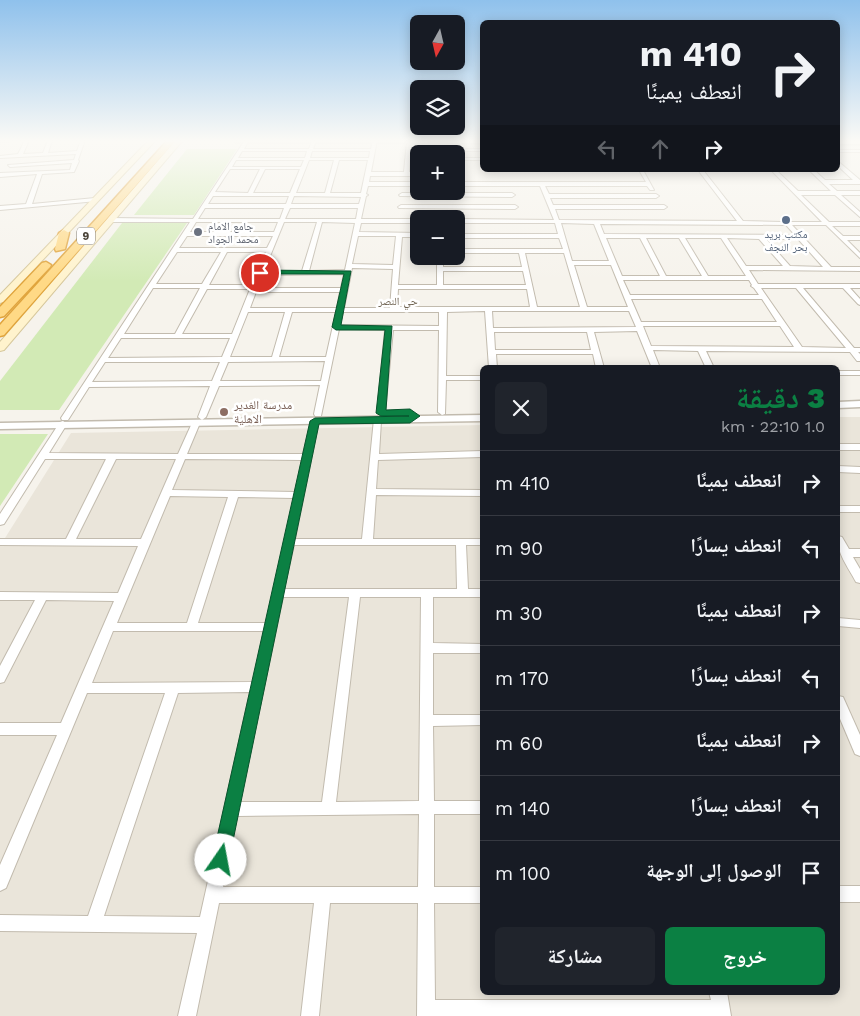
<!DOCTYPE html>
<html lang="ar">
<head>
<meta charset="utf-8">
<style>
  :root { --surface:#171b24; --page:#20242c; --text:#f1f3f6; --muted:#9ea1a6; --line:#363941; --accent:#0b8043 }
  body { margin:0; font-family:"Work Sans","Noto Naskh Arabic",sans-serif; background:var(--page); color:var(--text); direction:rtl; height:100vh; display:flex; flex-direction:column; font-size:19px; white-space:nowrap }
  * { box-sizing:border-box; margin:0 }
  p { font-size:16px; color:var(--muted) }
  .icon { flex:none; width:28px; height:28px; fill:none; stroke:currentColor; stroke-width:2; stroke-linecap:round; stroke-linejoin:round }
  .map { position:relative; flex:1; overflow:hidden; direction:ltr }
  .panel { position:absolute; left:480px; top:365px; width:360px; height:630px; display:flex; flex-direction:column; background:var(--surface); border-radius:8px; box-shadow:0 2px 12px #0003; direction:rtl }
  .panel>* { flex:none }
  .top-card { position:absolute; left:480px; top:20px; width:360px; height:152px; border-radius:8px; box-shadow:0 2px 12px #0003; direction:rtl; background:#171b24; color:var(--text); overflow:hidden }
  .needle { width:32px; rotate:188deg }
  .buttons { position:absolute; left:410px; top:15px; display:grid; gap:10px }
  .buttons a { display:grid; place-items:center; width:55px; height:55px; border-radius:8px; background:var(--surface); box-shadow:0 2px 12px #0003; font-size:25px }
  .pin { position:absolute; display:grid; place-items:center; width:42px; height:42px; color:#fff; margin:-21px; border:2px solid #fff; border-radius:50%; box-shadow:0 1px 5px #0007 }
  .me { position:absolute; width:55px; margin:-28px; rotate:12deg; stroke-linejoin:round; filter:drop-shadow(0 0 4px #0008) }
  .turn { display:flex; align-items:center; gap:18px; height:105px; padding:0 15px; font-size:22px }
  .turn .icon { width:65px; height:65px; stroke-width:2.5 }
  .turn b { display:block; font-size:35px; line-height:42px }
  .lanes { display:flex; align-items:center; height:48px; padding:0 15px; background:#0003; justify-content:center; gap:25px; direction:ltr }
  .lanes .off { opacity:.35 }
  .round { display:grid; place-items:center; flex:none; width:52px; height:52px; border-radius:8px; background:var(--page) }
  .overview { display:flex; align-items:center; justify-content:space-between; height:85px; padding:0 15px }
  h1 { font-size:30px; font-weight:800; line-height:38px; color:var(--accent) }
  .primary-button { display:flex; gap:10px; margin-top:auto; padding:10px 15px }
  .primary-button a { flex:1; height:58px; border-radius:8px; background:var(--accent); color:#fff; font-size:20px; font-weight:800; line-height:58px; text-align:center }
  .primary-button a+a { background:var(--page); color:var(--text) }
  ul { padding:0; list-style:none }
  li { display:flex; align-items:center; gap:15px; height:65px; padding:0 15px; border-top:1px solid var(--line) }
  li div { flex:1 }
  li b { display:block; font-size:19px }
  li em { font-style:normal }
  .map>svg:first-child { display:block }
  .residential { fill:#eae5da }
  .green { fill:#d2eab5 }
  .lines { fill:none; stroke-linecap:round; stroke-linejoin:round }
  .minor-casing { stroke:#c2bbae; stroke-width:2 }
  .tertiary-casing { stroke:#c2bbae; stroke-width:3 }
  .secondary-casing { stroke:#d6c79b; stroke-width:2 }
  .trunk-casing { stroke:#e0a43c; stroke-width:3 }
  .minor { fill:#fff; fill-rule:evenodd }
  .tertiary { fill:#fff; fill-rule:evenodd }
  .secondary { fill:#fff3cd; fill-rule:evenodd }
  .trunk { fill:#ffd985; fill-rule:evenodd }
  .route { fill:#0b8043; stroke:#07532c }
  .service-dot { fill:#5c6f8a; stroke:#fff; stroke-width:2 }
  .worship-dot { fill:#6b7280; stroke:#fff; stroke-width:2 }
  .education-dot { fill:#8d6e63; stroke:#fff; stroke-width:2 }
  .labels { text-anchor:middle; stroke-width:5; stroke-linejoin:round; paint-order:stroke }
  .far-worship-label { font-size:11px; fill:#5b616d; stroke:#fff; text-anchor:start }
  .far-service-label { font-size:11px; fill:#4e5e75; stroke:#fff }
  .shield { fill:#fff; stroke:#817c74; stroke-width:1 }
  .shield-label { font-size:11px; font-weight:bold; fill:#4b4439 }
  .far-neighbourhood-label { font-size:11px; fill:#6e6250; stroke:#fff }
  .education-label { font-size:12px; fill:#785e54; stroke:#fff; text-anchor:start }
</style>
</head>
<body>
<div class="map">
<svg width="860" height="1016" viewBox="0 0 860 1016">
  <rect width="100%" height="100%" fill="#f6f3ec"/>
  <polygon class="residential" points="838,417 860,417 860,1016 0,1016 0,546 71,433 482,425 482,992 838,992"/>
  <g class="green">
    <polygon points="187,149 237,149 194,215 134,215"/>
    <polygon points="122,223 187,223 59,410 0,410 0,381"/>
    <polygon points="0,434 48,434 0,506"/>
  </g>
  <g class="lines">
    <g class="minor-casing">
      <g id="minor">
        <polygon points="0,140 21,140 0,142"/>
        <polygon points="25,140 29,140 23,154 43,153 48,140 52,140 48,153 77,151 81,140 85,140 78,160 79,161 74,172 42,174 32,204 95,198 97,199 97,201 0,210 0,206 26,204 37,174 0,177 0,173 70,170 72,163 10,167 8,165 74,160 76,154 0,158 0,156 18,154"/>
        <path d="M245 140H249L244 149H309L312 140 316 141 313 149H371L373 140H377L371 172H404L407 141 411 140 409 172H419V176H370L369 182H419V186H368L366 194 368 195 366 196 361 219H419V223H361L359 232 419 233V237H402L398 285H437V256H443V267H522L519 253H456V249H563L559 238H456V234H558L555 223H456V219L554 220 540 186H456V182H646L639 170H643L654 190H650L647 186H545L549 194H656L659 196 656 198H550L553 205H664L667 207 664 209H555L559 220 737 221 698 170H703L743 221 783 222 786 220 789 222H822L771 170H776L798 191H831L809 170H814L825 180H853L838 166V163H840L860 180V184H829L837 191H860V195H841L860 212V217L835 195H801L829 222H860V226H832L843 236H860V240H847L860 253V258L826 225H792L831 267H860V271L749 270 758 284H860V288H850L860 299V305L858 304 843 288H803L854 348H860V352H858L860 354V361H857L850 352 706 351 714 368H706L698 351 653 350 660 368H652L637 331 594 332 604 368H596L593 354H496L497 368H489L485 311 447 312 446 376H482V380H446L445 414 442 415 438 412 439 330H393L385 413 381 416 377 413 385 330 339 329 321 416H315L314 414 320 385 219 386 206 417 202 420 198 417 210 386 89 387 68 420H62L61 418 190 222H110L107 220 110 218 193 219ZM242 151H307L305 158H238ZM312 151H370L369 158H310ZM236 160H304L301 167H232ZM309 160H334L325 193H296ZM339 160H368L361 193H330ZM230 169H260L248 193 215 192ZM265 169H300L290 193H253ZM213 196H289L286 204H208ZM294 196 361 197 359 204H291ZM205 208H284L280 219H198ZM290 208H358L356 219H285ZM196 222H278L274 232H190ZM284 222H317L302 271H264ZM322 222 355 223 345 270 309 271ZM561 223 594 224 609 261H572ZM600 224 786 225 795 235 604 234ZM187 236H273L267 248H179ZM358 236H396L393 265 352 264ZM606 238H640L660 276H622ZM646 238H679L702 276H666ZM685 238H721L746 276H708ZM727 238 759 239 783 266H746ZM766 239H798L823 267 790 266ZM177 252H221L202 284H156ZM227 252H266L252 285H209ZM525 253H564L580 307H537ZM574 265H611L628 307H587ZM352 268 393 269 390 308H344ZM443 271H523L526 285H443ZM344 274 341 288H258L263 275ZM623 280H749L752 285 751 286 754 288 759 295H630ZM153 288H200L175 334H124ZM761 288H796L846 348 802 347ZM207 289H250L232 334H182ZM398 289H527L530 307H397ZM256 292H340L337 308H250ZM631 299H762L777 322H641ZM492 311H629L636 327 493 328ZM248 312H285L272 357H230ZM292 312H336L326 357H279ZM343 312H439V326L340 325ZM643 326H780L794 347 651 346ZM494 332H587L591 350H495ZM121 338H230L222 357 108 358ZM325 361 321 381H220L228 362ZM105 362H220L212 381 92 382Z"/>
        <polygon points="443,149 482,149 482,151 441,151"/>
        <rect x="838" y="150" width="22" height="2"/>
        <rect x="456" y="158" width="26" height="2"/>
        <polygon points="402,193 512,193 515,195 512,197 400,196 399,195"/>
        <polygon points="401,205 515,205 518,207 515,209 399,208 398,207"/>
        <rect x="838" y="371" width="22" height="4"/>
        <path d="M315 418 319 421 295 539H362L374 419H380L381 421 379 454 482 451V457L378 460 376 489 482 490V496L376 495 373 539H482V545H466L468 589H482V597H433V643L482 644V653H433V715H482V725L433 726 434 801H482V814H434V887H482V903H434L435 1000H711L709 992H727L731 1016H417L418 903H330L319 1016H301L314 903H219L196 1016H178L197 933 0 931V915L88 916 165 693H87L6 888 0 891V865L57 735H0V723H61L114 601 46 600 4 682 0 683V666L35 600H0V592L118 593 138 546 0 545V539H66L106 459H45L4 524 0 525V514L60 422 63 421 67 424 49 453 178 454 192 423 196 420 200 423 187 454H303L311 421ZM116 459H176L141 539H76ZM185 459 302 460 295 492 172 490ZM170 496 228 497 187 623H117ZM238 497 294 498 266 623H198ZM294 545H456L457 589H284ZM283 597H349L322 802H240ZM360 597H421L419 801 336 802ZM113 631H264L253 682 92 683ZM250 692 200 917 104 916 178 693ZM419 814 418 887H223L237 816Z"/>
        <rect x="838" y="444" width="22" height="6"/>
        <polygon points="838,466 860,467 860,473 838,472"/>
        <rect x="838" y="506" width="22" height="6"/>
        <path d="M838 536 842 537 849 549H860V557H853L860 569V583L856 582C848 567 836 552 838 536Z"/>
        <polygon points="838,618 860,620 860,628 838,626"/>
        <polygon points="838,696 843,697 860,735 860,756 855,754 838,714"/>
        <rect x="838" y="886" width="22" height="16"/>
      </g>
    </g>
    <g class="tertiary-casing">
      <g id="tertiary">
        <polygon points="233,140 482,140 482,143 236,142"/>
        <rect x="838" y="140" width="22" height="4"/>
        <polygon points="860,401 860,407 838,408 838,402"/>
        <polygon points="482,415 482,421 0,429 0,423"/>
      </g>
    </g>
    <g class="secondary-casing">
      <g id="secondary">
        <polygon points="149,140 156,140 3,302 0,303 0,295"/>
        <polygon points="176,140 183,140 4,350 0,351 0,342"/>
      </g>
    </g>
    <g class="trunk-casing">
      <g id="trunk">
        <polygon points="168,140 176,140 4,335 0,336 0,325"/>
        <polygon points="64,230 69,233 65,249 56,251 55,249 59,233"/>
        <polygon points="46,262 51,265 50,267 4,316 0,317 0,307 42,263"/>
      </g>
    </g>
    <use href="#minor" class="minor"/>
    <use href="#tertiary" class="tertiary"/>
    <use href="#secondary" class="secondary"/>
    <use href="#trunk" class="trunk"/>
  </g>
  <linearGradient id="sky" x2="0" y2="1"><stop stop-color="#8fc1ec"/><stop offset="0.5" stop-color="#fbfaf6"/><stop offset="1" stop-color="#fbfaf6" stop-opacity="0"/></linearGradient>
  <rect width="860" height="282" fill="url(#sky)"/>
  <polygon class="route" points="260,270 351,271 341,325 392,326 386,410 410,409 420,416 410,423 319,424 229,860 227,866 221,869 215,866 212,860 310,421 315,418 409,416 381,416 376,413 385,330 336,330 332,327 344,274 258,274 258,271"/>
  <circle class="service-dot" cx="786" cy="220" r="5"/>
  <circle class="worship-dot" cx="198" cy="232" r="5"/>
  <circle class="education-dot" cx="224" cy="412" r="5"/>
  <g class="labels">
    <g class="far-worship-label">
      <text x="208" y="230">جامع الامام<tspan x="208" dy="13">محمد الجواد</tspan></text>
    </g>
    <g class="far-service-label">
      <text x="786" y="238">مكتب بريد<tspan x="786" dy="13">بحر النجف</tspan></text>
    </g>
    <rect class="shield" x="77" y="227.5" width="18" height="17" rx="4"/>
    <g class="shield-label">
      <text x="86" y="240">9</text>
    </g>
    <g class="far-neighbourhood-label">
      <text x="398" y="305">حي النصر</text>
    </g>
    <g class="education-label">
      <text x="234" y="409">مدرسة الغدير<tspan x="234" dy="14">الاهلية</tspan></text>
    </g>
  </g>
</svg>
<div class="buttons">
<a><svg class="needle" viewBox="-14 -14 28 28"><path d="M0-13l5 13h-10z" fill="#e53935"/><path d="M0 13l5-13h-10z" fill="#9ea1a6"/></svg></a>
<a><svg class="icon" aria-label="layers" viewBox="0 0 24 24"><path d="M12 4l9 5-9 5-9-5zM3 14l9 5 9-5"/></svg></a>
<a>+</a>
<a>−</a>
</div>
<div class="pin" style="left:260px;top:273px;background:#d93025"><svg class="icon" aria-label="arrive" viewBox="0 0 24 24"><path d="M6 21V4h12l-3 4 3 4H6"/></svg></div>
<svg class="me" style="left:221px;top:860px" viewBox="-20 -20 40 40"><circle r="19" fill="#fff"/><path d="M0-13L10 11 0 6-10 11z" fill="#0b8043"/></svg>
<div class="top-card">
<div class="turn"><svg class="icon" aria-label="right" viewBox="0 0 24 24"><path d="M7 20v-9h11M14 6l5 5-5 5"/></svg><div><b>410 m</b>انعطف يمينًا</div></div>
<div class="lanes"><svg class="icon off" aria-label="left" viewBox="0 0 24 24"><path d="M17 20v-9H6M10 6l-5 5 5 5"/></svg><svg class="icon off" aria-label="ahead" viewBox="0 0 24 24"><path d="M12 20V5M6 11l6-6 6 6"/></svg><svg class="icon" aria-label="right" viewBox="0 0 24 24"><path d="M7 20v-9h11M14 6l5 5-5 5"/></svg></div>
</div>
<section class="panel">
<div class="overview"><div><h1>3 دقيقة</h1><p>1.0 km · 22:10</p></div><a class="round"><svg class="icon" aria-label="close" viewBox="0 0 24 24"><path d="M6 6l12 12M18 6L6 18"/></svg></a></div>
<ul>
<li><svg class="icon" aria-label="right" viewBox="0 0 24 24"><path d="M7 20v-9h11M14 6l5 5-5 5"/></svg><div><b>انعطف يمينًا</b></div><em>410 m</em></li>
<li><svg class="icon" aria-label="left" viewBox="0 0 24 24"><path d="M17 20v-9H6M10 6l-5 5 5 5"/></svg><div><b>انعطف يسارًا</b></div><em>90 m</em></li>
<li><svg class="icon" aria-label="right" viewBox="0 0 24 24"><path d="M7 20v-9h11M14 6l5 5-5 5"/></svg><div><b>انعطف يمينًا</b></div><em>30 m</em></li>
<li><svg class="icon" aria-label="left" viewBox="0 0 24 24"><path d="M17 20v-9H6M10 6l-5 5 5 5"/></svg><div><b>انعطف يسارًا</b></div><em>170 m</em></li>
<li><svg class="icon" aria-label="right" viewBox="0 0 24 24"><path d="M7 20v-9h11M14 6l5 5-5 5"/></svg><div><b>انعطف يمينًا</b></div><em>60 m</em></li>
<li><svg class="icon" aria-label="left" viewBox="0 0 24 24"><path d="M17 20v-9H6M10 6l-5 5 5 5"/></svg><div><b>انعطف يسارًا</b></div><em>140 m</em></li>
<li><svg class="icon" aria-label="arrive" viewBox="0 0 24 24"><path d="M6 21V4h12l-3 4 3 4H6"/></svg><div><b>الوصول إلى الوجهة</b></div><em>100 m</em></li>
</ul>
<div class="primary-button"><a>خروج</a><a>مشاركة</a></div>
</section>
</div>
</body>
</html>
